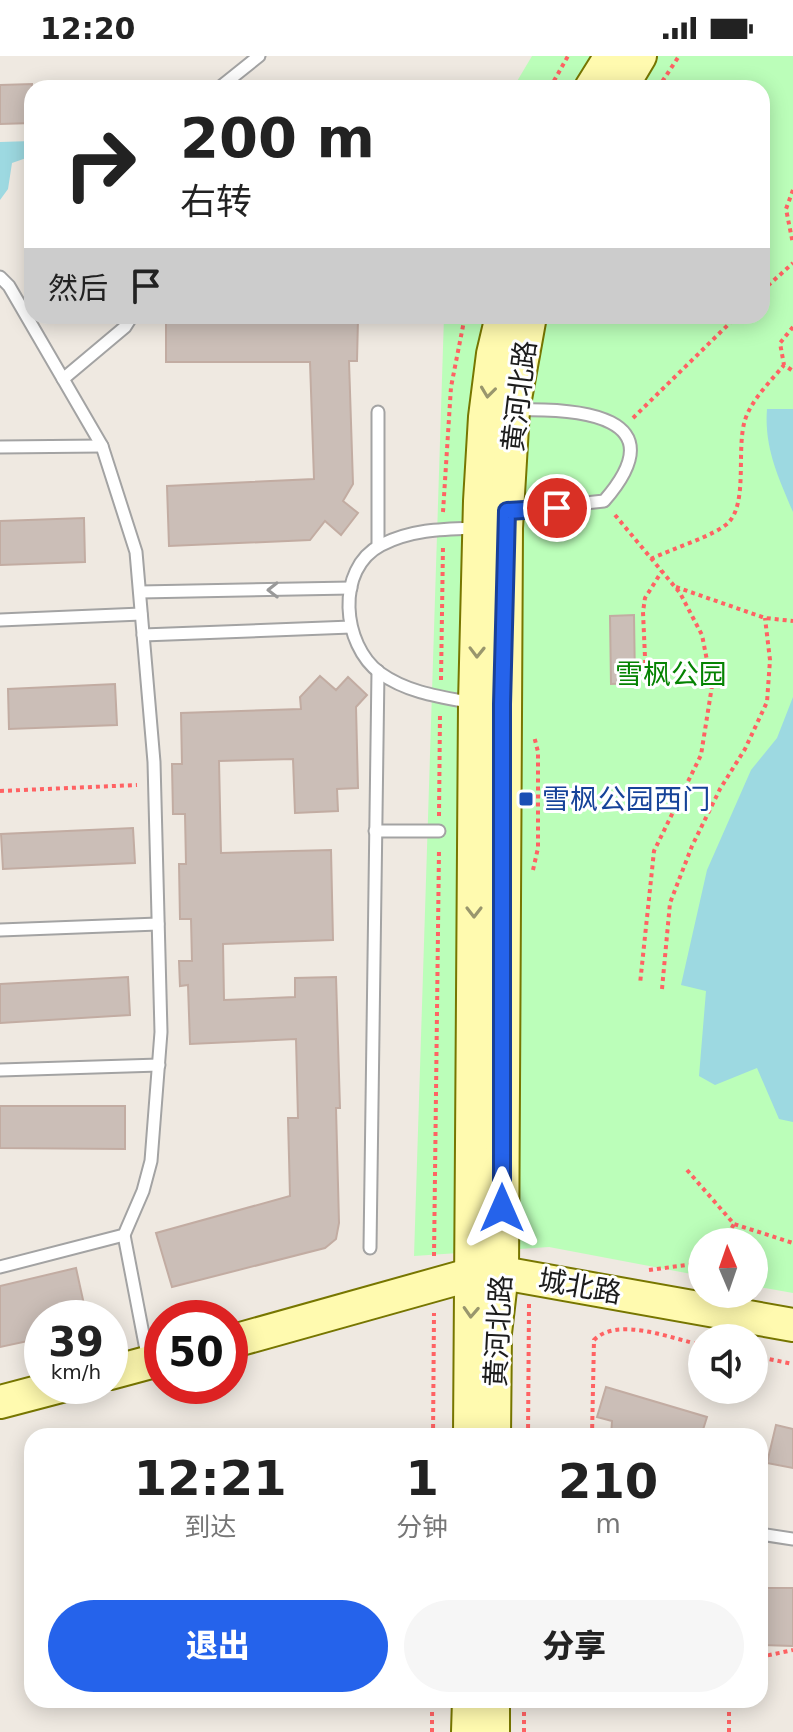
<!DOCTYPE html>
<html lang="zh">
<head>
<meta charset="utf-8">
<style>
  :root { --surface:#fff; --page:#f6f6f6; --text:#222; --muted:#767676; --accent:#2563eb }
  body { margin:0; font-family:"DejaVu Sans","Noto Sans SC",sans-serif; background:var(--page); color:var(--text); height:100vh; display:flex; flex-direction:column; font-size:30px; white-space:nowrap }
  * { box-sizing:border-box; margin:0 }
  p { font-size:26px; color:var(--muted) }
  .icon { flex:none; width:44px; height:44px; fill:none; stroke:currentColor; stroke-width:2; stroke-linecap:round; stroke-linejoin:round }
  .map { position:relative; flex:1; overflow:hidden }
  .drawer { position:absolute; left:24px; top:1372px; width:744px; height:280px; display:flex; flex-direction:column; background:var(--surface); border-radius:24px; box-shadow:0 4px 20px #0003 }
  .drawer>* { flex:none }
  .hud { position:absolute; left:24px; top:24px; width:746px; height:244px; border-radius:24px; box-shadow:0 4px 20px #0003; background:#fff; color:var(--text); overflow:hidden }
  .needle { width:52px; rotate:358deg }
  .buttons { position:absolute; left:688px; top:1172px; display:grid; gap:16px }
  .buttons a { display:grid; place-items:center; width:80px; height:80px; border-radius:50%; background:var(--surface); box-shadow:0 4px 20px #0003; font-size:40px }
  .speed { position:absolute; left:24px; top:1244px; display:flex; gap:16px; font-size:40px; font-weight:700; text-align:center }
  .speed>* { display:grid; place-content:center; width:104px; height:104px; border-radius:50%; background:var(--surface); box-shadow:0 4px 20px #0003; line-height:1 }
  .speed small { font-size:20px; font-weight:400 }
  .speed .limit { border:12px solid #d22; background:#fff; color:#111 }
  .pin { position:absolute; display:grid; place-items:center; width:68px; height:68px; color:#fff; margin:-34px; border:4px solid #fff; border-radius:50%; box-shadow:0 2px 8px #0007 }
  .me { position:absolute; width:88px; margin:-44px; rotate:0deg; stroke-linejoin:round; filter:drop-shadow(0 0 6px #0008) }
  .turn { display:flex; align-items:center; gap:28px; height:168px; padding:0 24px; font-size:36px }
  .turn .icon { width:104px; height:104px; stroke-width:2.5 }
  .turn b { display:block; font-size:56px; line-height:68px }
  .then { display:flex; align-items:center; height:76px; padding:0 24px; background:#0003; gap:16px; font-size:30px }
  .eta { display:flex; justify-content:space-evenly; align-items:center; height:136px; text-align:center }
  .eta b { font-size:48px; font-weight:800; line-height:56px }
  .cta { display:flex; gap:16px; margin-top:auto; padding:16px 24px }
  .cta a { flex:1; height:92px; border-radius:48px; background:var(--accent); color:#fff; font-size:32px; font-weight:800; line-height:92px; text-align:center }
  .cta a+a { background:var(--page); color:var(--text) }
  .status { display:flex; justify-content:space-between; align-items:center; height:56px; padding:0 40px; background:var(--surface); direction:ltr }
  .status svg { height:22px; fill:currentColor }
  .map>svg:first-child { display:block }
  .park { fill:#bbfeb9 }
  .water { fill:#9dd9e1 }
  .building { fill:#cbbeb7; stroke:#c2aca2; stroke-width:2 }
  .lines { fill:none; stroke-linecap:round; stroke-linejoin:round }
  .lane-casing { stroke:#a3a3a3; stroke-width:15 }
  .secondary-casing { stroke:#777600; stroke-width:36 }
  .path { stroke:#ff6263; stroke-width:4; stroke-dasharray:4 4; stroke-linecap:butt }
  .lane { stroke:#fff; stroke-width:11 }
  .secondary { stroke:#fffaaf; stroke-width:32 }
  .oneway { stroke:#99966d }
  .oneway2 { stroke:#999 }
  .route-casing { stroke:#184099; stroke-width:20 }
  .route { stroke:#2563eb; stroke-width:14 }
  .transit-dot { fill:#1a4fb4; stroke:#fff; stroke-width:3 }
  .labels { text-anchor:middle; stroke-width:6; stroke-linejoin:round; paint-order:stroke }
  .street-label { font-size:28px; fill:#1c1c1c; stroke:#fff }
  .park-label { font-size:28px; fill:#058302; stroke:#fff }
  .transit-label { font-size:28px; fill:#164399; stroke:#fff; text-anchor:start }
</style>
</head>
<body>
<div class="status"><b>12:20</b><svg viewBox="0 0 49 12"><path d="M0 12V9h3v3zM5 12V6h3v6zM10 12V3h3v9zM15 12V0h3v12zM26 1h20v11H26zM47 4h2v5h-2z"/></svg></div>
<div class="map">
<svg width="793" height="1676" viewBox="0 0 793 1676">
  <rect width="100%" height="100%" fill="#efe9e1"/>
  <polygon class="park" points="532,0 793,0 793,1237 754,1230 754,1186 702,1186 702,1220 549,1191 414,1200 444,260 762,260 762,32 513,32"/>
  <g class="water">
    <polygon points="32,85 32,100 12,107 8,133 0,144 0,86"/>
    <path d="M767 353H793V456C778 421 764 391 767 353Z"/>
    <polygon points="793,641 793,1066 779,1063 757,1012 715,1029 699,1020 706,935 681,929 707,814 751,714 777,682"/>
  </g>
  <g class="building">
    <polygon points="32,28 32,67 0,68 0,29"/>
    <polygon points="358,263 357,305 349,305 353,428 343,445 358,457 341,479 325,465 310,484 169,490 167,430 314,423 310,306 166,306 166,264"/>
    <polygon points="84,462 85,506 0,509 0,465"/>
    <polygon points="634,559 635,627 611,628 610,560"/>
    <polygon points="320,620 336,634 348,621 367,639 356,651 358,732 337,733 338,755 295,757 293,703 219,705 221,797 331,794 333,884 223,888 224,944 295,941 295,922 336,921 340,1052 336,1052 339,1167 336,1183 325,1192 172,1231 156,1177 290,1140 288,1062 298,1062 296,983 190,988 188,929 180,930 179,905 192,905 191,863 180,863 179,808 186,808 185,758 173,758 172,708 182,708 181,657 301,653 300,641"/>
    <polygon points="115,628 117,669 9,673 8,633"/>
    <polygon points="133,772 135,807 3,813 1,778"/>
    <polygon points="128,921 130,959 0,967 0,928"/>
    <polygon points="0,1050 125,1050 125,1093 0,1092"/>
    <polygon points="76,1212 87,1262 42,1262 42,1282 0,1291 0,1230"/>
    <polygon points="606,1331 707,1361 701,1380 611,1380 612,1365 597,1361"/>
    <polygon points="776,1369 793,1373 793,1412 767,1407"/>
    <polygon points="760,1532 793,1532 793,1590 760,1589"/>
  </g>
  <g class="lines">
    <g class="lane-casing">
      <g id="lane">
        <polyline points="219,32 259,0"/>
        <polyline points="0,221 9,230 102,390 136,496 154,706 161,976 151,1105 143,1135 124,1179 0,1211"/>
        <polyline points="63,323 125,271 132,260"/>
        <polyline points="0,391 102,390"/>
        <path d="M511 455 604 445C679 359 577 352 514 354"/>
        <polyline points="378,490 378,356"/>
        <polyline points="140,536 351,532"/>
        <polyline points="0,564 141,558"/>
        <polyline points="143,579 351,571"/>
        <path d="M474 647C441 641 408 637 380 617 342 589 335 513 381 489 412 473 444 473 477 472"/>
        <polyline points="375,775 439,775"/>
        <polyline points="0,874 158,868"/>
        <polyline points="0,1014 159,1009"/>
        <polyline points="124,1179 148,1304"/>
        <polyline points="370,1192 378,615"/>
        <polyline points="760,1478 793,1483"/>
      </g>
    </g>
    <g class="secondary-casing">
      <g id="secondary">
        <polyline points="591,32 611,0"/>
        <polyline points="621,32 640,0"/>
        <polyline points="230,1286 473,1218 502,1217 793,1269"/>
        <polyline points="110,1317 162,1303"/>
        <polyline points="0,1346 61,1330"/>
        <polyline points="470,1380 475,647 480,445 485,361 493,298 502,260"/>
        <polyline points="494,1380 495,1277 502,1217 506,472 513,354 530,260"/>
        <polyline points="468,1676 469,1644"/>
        <polyline points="493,1676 493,1644"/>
      </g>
    </g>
    <g class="path">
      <polyline points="550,32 568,0"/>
      <polyline points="658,32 679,0"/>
      <polyline points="793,134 786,153 793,188"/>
      <polyline points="762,235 793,207"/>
      <polyline points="793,271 780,287 784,309 793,315"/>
      <polyline points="633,362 737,260"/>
      <polyline points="443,456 451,331 465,260"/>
      <polyline points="615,459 680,537 702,579 712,630 701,699 654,795 640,928"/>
      <path d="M651 503C671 493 717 479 729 466 748 445 736 393 745 364 752 343 770 326 784 309"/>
      <polyline points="676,531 765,562 793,565"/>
      <polyline points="441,624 443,489"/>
      <polyline points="646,624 643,556 645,542 662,515"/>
      <polyline points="0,735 137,729"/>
      <polyline points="439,760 440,657"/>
      <polyline points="533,814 538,792 538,696 534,680"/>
      <polyline points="662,933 670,847 692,790 720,733 745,693 767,646 770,604 765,562"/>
      <polyline points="687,1114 734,1168 793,1187"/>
      <polyline points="724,1186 734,1168"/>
      <polyline points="434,1200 439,793"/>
      <polyline points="649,1214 702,1207"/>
      <polyline points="754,1300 793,1308"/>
      <polyline points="433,1380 434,1257"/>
      <polyline points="528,1380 529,1247"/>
      <path d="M592 1380 594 1284C618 1260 672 1283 702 1289"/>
      <polyline points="760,1601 793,1594"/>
      <polyline points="432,1676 432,1644"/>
      <polyline points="524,1676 524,1644"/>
      <polyline points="729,1676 729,1644"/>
    </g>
    <use href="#lane" class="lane"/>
    <use href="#secondary" class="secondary"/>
  </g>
  <defs><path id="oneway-chevron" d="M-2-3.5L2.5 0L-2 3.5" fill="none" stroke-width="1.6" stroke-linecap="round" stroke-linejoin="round" transform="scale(2)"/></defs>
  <g class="oneway">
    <use href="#oneway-chevron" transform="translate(488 336) rotate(97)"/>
    <use href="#oneway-chevron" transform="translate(477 596) rotate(91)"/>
    <use href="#oneway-chevron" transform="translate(474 856) rotate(90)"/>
    <use href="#oneway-chevron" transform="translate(471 1256) rotate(93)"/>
  </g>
  <use class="oneway2" href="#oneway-chevron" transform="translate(273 534) rotate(179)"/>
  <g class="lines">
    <g class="route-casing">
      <polyline id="route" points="502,1152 502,648 507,455 557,452"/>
    </g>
    <use href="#route" class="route"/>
  </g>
  <rect class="transit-dot" x="518" y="735" width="16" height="16" rx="4"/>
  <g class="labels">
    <g class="street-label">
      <text transform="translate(519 340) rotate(-83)" y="10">黄河北路</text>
      <text transform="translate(580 1230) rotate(10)" y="10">城北路</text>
      <text transform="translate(498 1275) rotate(-87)" y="10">黄河北路</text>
    </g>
    <g class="park-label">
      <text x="671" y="628">雪枫公园</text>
    </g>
    <g class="transit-label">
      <text x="542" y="753">雪枫公园西门</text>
    </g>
  </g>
</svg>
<div class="buttons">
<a><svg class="needle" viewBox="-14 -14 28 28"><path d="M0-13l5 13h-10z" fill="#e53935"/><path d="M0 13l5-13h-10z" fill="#767676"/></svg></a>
<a><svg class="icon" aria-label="sound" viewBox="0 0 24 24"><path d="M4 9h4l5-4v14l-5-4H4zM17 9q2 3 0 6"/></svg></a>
</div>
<div class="speed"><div>39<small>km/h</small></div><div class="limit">50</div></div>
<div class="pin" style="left:557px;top:452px;background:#d93025"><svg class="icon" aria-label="arrive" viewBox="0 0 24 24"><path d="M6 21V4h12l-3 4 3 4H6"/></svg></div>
<svg class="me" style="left:502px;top:1152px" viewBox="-20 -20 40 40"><path d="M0-17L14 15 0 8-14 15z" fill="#2563eb" stroke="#fff" stroke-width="4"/></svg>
<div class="hud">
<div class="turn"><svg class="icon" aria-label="right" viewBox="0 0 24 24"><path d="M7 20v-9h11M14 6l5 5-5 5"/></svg><div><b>200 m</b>右转</div></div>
<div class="then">然后<svg class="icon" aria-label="arrive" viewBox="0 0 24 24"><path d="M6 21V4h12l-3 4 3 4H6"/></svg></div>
</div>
<section class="drawer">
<div class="eta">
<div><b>12:21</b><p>到达</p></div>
<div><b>1</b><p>分钟</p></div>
<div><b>210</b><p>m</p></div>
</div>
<div class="cta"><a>退出</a><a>分享</a></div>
</section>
</div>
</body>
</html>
